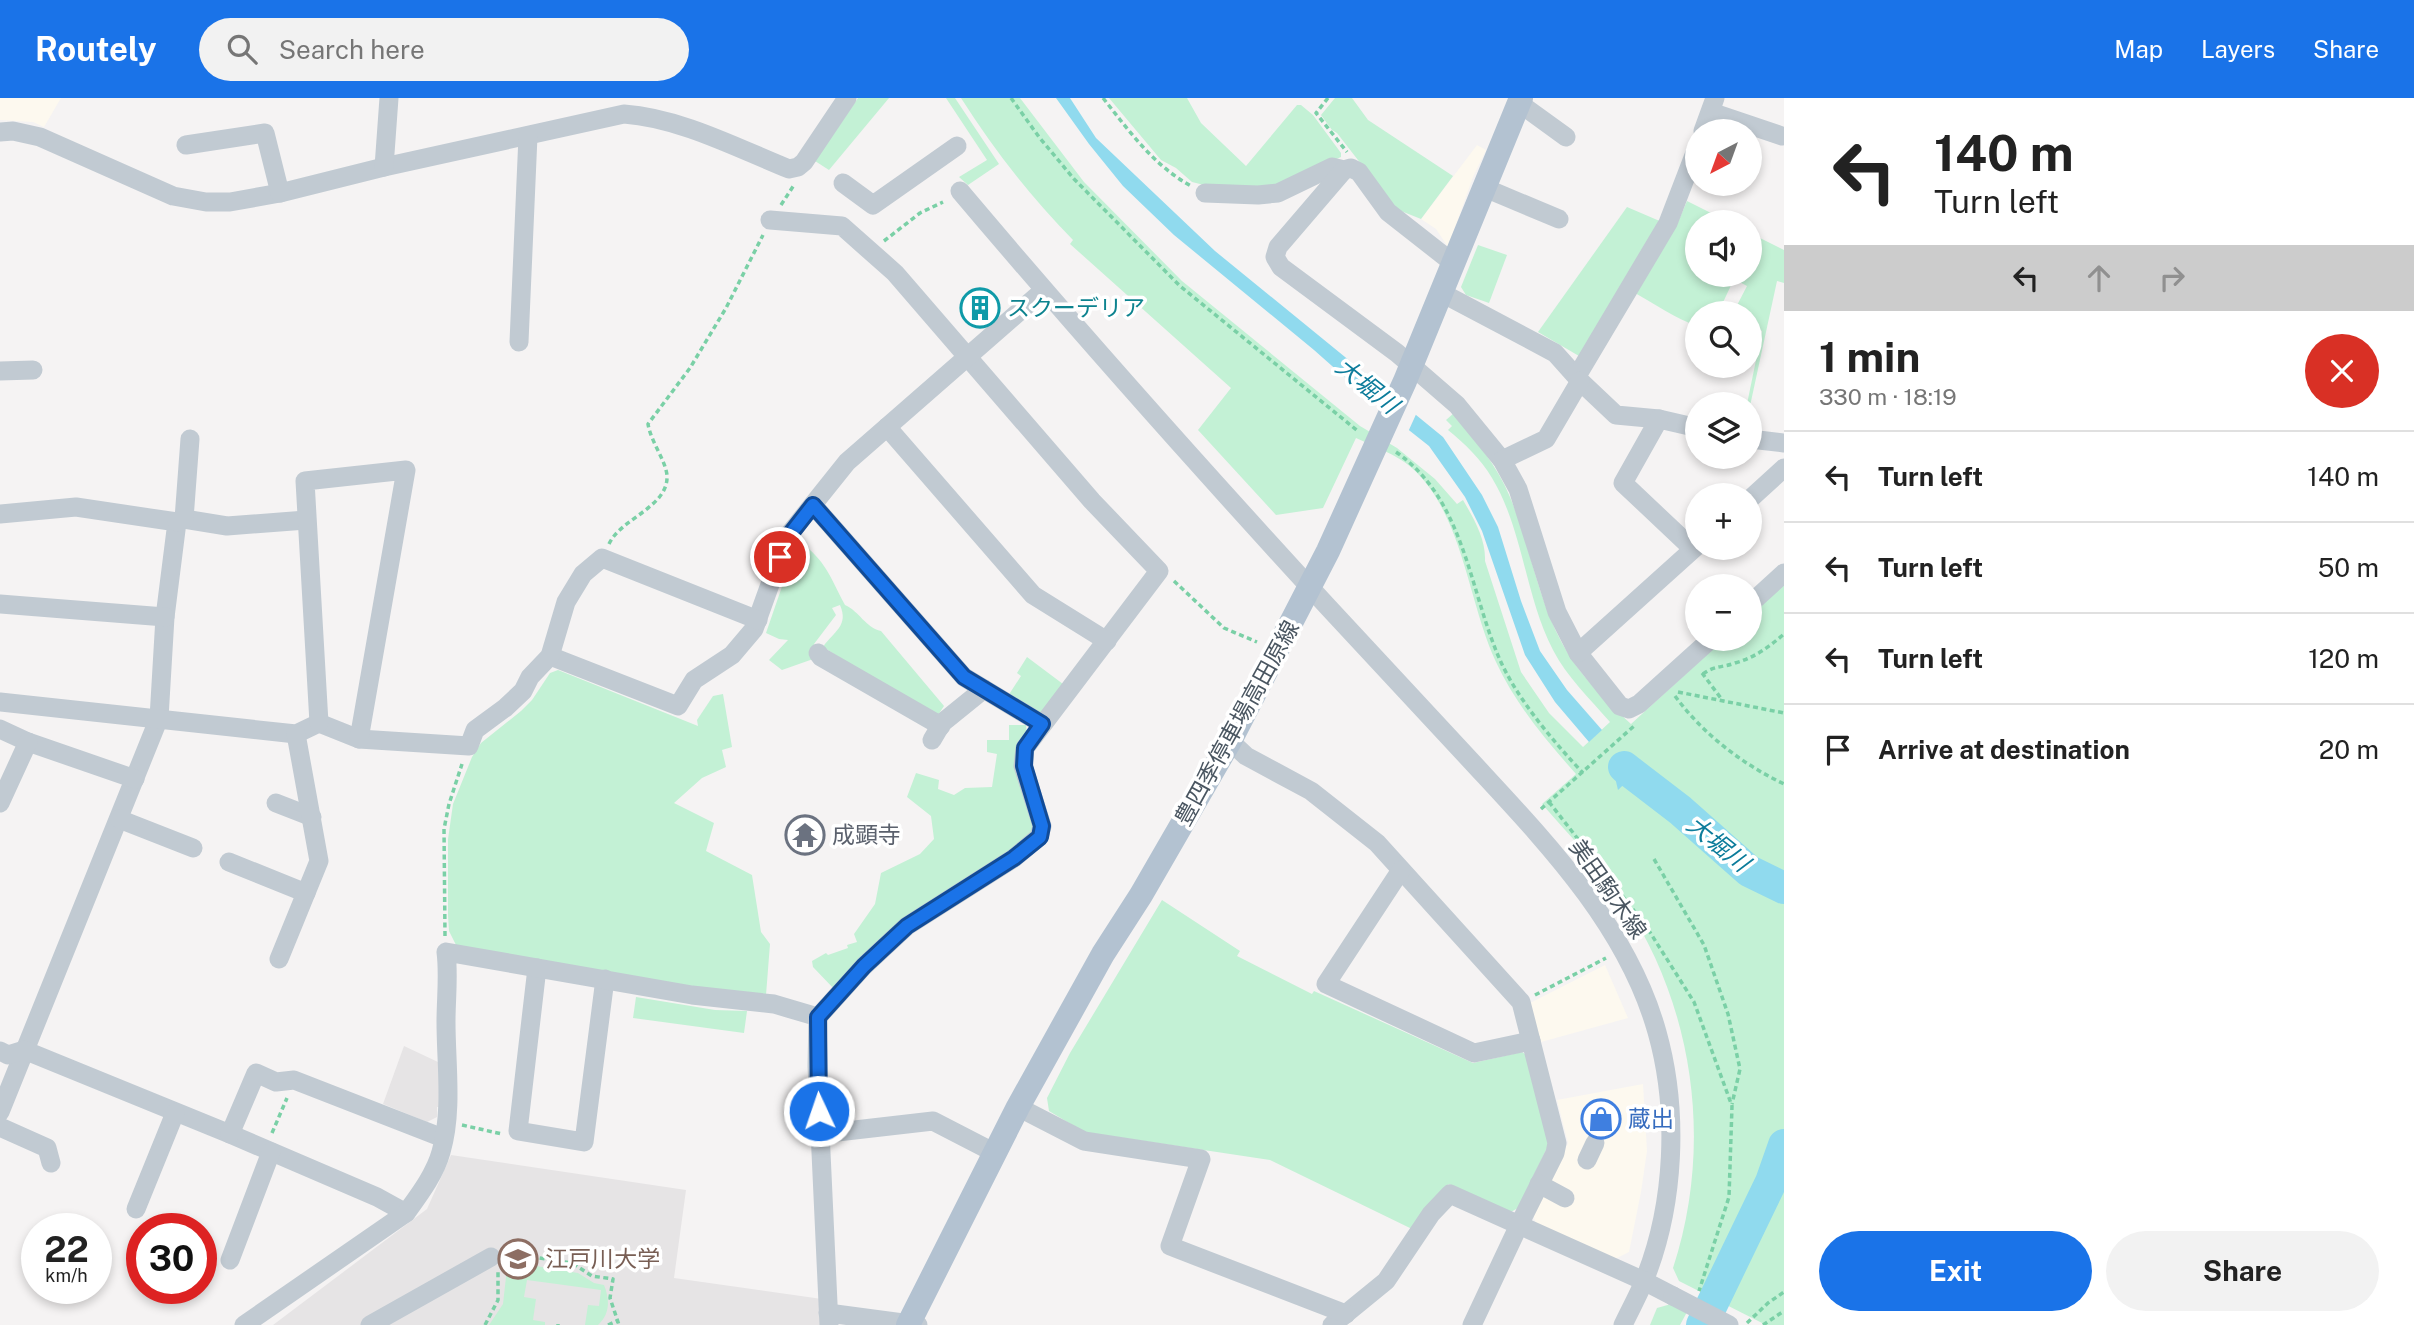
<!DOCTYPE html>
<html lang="en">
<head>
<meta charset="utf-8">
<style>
  :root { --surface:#fff; --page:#f2f2f2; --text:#222; --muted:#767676; --line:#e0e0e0; --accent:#1a73e8 }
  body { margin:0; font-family:"Public Sans","Noto Sans JP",sans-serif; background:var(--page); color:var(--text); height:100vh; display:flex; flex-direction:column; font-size:26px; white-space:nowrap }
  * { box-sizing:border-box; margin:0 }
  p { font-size:23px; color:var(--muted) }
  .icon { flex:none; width:38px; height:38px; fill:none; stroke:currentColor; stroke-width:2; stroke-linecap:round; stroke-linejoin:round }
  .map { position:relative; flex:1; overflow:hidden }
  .side { display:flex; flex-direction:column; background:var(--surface); width:630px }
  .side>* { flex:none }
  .guide { background:#fff; color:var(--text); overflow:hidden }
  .needle { width:46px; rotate:221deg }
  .buttons { position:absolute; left:1685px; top:21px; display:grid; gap:14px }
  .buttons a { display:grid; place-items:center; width:77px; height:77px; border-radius:50%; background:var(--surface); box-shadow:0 4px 10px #0003; font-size:35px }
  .speed { position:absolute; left:21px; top:1115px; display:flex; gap:14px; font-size:35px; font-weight:700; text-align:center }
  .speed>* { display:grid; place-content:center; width:91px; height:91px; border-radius:50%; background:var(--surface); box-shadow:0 4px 10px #0003; line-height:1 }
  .speed small { font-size:18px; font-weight:400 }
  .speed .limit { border:10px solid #d22; background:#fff; color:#111 }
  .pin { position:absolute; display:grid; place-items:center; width:60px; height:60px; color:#fff; margin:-30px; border:4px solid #fff; border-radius:50%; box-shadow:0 2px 7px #0007 }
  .me { position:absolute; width:77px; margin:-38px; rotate:357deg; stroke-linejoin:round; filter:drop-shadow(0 0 5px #0008) }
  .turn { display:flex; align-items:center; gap:24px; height:147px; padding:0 35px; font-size:32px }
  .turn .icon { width:91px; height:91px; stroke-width:2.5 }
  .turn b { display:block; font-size:49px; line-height:60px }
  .lanes { display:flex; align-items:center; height:66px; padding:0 35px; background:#0003; justify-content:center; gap:35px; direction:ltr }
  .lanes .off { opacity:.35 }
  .round { display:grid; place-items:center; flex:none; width:74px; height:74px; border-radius:37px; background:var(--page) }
  .head { display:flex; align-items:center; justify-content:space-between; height:119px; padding:0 35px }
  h1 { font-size:42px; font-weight:700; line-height:52px }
  .action { display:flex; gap:14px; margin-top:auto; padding:14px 35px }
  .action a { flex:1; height:80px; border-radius:42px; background:var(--accent); color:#fff; font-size:28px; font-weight:700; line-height:80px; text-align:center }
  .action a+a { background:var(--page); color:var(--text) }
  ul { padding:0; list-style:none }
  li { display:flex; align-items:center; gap:21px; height:91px; padding:0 35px; border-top:2px solid var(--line) }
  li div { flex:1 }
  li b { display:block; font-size:26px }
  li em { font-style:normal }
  header { display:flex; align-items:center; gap:42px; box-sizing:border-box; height:98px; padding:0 35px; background:var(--accent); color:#fff }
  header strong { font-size:33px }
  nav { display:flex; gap:38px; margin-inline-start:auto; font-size:24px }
  .search { width:490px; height:63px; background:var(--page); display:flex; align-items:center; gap:18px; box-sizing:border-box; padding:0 24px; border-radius:38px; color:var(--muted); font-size:26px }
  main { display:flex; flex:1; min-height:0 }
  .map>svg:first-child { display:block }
  .commercial { fill:#fdf9ef }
  .education { fill:#e6e4e5 }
  .green { fill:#c3f1d5 }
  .water { fill:#90daee }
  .pier { fill:#f5f3f3 }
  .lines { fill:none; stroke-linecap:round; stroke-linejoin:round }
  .river { stroke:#90daee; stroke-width:32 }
  .path { stroke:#7ad0a6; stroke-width:3.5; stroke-dasharray:5 3.5; stroke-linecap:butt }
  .minor { stroke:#c1cad2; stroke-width:19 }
  .major { stroke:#b3c2d1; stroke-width:24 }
  .minor-bridge { stroke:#c1cad2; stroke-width:19 }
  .route-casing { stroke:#114b97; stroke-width:18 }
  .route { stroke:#1a73e8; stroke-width:12 }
  .labels { text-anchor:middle; stroke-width:7; stroke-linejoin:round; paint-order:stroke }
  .culture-label { font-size:23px; fill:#0d838f; stroke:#fff; text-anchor:start }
  .street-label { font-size:23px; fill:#4a5661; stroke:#fff }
  .worship-label { font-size:23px; fill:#5b616d; stroke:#fff; text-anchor:start }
  .shop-label { font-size:23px; fill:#366cbe; stroke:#fff; text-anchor:start }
  .education-label { font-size:23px; fill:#785e54; stroke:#fff; text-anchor:start }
  .water-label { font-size:24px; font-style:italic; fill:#0c7c9b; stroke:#fff }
</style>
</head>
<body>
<header>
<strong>Routely</strong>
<div class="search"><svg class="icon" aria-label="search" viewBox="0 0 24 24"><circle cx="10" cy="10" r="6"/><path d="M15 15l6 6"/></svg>Search here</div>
<nav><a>Map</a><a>Layers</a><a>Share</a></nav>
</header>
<main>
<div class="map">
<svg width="1784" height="1227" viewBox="0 0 1784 1227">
  <rect width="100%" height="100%" fill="#f5f3f3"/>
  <g class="commercial">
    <polygon points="0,0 61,0 44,29 33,24 0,22"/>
    <polygon points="1477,47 1486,52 1473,79 1448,149 1436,131 1421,121"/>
    <polygon points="1605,867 1628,920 1541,944 1530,905"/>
    <polygon points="1643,986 1647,1053 1641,1094 1629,1154 1615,1161 1536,1125 1533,1117 1568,1045 1557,1002"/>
  </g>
  <g class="education">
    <polygon points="404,948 438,964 441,1009 437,1009 437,1019 427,1024 383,1006"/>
    <polygon points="451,1057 686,1092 674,1180 822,1201 824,1227 273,1227 427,1111"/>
  </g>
  <g class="green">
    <polygon points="858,0 889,0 829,72 815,63"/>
    <polygon points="946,0 955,0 999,66 968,87 959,79 987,62"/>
    <path d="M961 0H1020L1084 84 1182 183 1360 328 1397 350 1435 381 1457 406 1463 402C1474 421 1486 441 1485 463L1521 574 1549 615 1583 649 1610 624C1590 601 1567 579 1553 552 1525 498 1523 431 1492 380 1481 361 1465 346 1448 332L1452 328 1446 322 1454 315C1475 342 1497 367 1510 399 1530 446 1537 499 1562 545 1579 577 1604 601 1631 626L1724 541H1750V517L1784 486V1227H1766L1679 1183 1673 1170C1713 1048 1695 911 1624 804 1600 769 1570 738 1542 706L1576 676C1545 641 1516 607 1496 564 1468 504 1463 416 1412 370 1396 356 1375 349 1356 340L1323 410 1276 417 1198 332 1231 290 1070 146 1073 142C1030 98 994 52 961 0Z"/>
    <polygon points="1109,0 1187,0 1201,25 1246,68 1297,7 1301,7 1313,17 1341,55 1341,59 1275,88 1212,89 1192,84 1176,70 1161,62"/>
    <polygon points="1335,0 1352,0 1368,22 1453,78 1421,121 1396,111 1337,35 1332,32 1321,17"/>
    <path d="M1687 103 1729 124H1698V177H1750V135L1784 152V185L1777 183 1750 308 1747 306 1762 233 1750 227V215H1733L1747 188 1734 181 1718 215H1698L1697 228C1675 220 1656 207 1635 195L1678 124Z"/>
    <polygon points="1627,109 1662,124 1579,258 1538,234"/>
    <polygon points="1478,147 1507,157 1489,205 1466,197 1461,189"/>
    <path d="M798 442C827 464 829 477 845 507 859 513 866 530 881 533L944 608 936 620 823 549C834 533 849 528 840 507L832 510 836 517 814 546 816 560 782 572 769 562 788 542 779 541 766 535Z"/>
    <polygon points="1027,559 1063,586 1044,613 1037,615 1008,598 1021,578 1017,575"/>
    <polygon points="558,572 698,628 697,622 713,598 723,596 732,649 722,652 726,669 702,680 674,705 714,725 706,753 752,777 761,834 770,846 766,897 720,896 456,847 449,833 448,817 448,741 453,706 472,659 481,645 521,613 532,602 550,575"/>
    <polygon points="1009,627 1026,627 1036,734 835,892 813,869 812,863 826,855 828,857 848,850 847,847 857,844 854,836 875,806 881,775 920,756 934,741 931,718 907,699 916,675 939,682 938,691 954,697 965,690 992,689 997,656 987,654 987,642 1009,642"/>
    <polygon points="1162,802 1240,853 1237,858 1312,896 1314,893 1473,965 1522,954 1528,958 1550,1040 1547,1050 1518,1110 1511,1114 1449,1086 1424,1113 1412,1131 1270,1062 1084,1034 1049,1013 1047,1000 1070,955"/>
    <polygon points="636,899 715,912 747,913 744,935 633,920"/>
    <path d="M512 1164 578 1175 594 1185 604 1187C610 1202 610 1216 598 1227H585L588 1207 599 1208 601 1192 527 1182 524 1199 536 1201 533 1222 545 1224V1227H489L503 1206 507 1170Z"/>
    <polygon points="1671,1206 1687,1214 1680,1227 1650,1227 1657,1210"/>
  </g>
  <g class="water">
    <polygon points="1056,0 1070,0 1096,40 1215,153 1443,339 1482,397 1498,429 1521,503 1540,553 1567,592 1602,632 1589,644 1555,604 1525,557 1482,433 1465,399 1429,348 1367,299 1314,252 1174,137 1123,88 1089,46"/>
    <polygon points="1628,662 1644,667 1618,692 1614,675"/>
    <polygon points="1772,1105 1722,1204 1707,1197 1745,1118"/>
  </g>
  <polygon class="pier" points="1380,282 1418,312 1408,334 1370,306"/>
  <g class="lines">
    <g class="river">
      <polyline points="1624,669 1680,712 1749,773 1784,790"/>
      <polyline points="1702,1227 1771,1084 1784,1047"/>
    </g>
    <g class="path">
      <polyline points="1011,0 1039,39 1074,81 1180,188 1359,334"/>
      <path d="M1103 0C1130 34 1153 67 1191 88"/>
      <polyline points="1328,0 1316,15 1347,54"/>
      <polyline points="781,107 794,87"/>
      <polyline points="884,143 920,115 943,104"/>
      <path d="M1396 354C1465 402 1469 492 1500 562 1518 602 1553 643 1583 675"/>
      <path d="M609 446C621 420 669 409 667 377 665 361 651 344 648 326L690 270 726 210 763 137"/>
      <polyline points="1174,483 1224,530 1257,544"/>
      <polyline points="1702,575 1723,603"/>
      <path d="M1703 576C1715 567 1722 570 1735 565 1754 560 1769 549 1784 536"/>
      <polyline points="1678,594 1784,615"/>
      <path d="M1675 598C1703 636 1742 666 1784 686"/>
      <polyline points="1549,704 1646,828 1694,904 1732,1008 1729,1099 1699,1193"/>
      <polyline points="1541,711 1634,628"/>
      <polyline points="1654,761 1704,847 1728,916 1740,971 1732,1006"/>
      <polyline points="445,838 444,731 449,706 462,666"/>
      <polyline points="1535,897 1606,860"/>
      <polyline points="462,1027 502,1036"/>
      <polyline points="272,1035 287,1000"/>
      <polyline points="506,1155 572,1165 592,1178 613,1181 610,1200 619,1227"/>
      <polyline points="1747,1225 1768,1205 1784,1194"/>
      <polyline points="485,1227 498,1202 498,1174"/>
      <polyline points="558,1227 558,1226"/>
      <polyline points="608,1227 617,1223"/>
      <polyline points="1763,1227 1784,1213"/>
    </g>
    <g class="minor">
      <polyline points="1519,5 1566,39"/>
      <polyline points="1711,14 1782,38"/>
      <polyline points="1703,33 1715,0"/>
      <path d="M0 34 13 33 40 39 173 98 206 104H230L280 95 384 69 624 16C680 20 737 50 789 71L798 69 804 64 847 0"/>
      <polyline points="186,47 265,35 280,95"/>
      <polyline points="384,69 389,0"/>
      <polyline points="843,85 873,107 957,48"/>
      <polyline points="1485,90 1559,121"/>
      <path d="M960 93C1079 234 1203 373 1328 509 1376 560 1424 612 1472 664 1545 743 1627 827 1657 934 1679 1012 1675 1107 1644 1183 1638 1198 1630 1212 1623 1227"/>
      <polyline points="1205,95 1258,97 1278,95 1332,69 1344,72"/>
      <polyline points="770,122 842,128 895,175 1092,403 1159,473 1025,650 1023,668 1042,728 1039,739 1014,760 907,828 864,868 818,919"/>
      <polyline points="1453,165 1388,114 1359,74 1351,70 1344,72 1278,149 1275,159 1281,169 1397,255 1457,307 1502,362 1518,391 1557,514 1578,555 1620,608 1629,611 1639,606 1711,541"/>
      <polyline points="1440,194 1555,255 1580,283 1616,317 1659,321 1698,330"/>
      <polyline points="519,244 528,38"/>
      <polyline points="0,273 33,272"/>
      <polyline points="1577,278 1668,125 1698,47"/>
      <polyline points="1659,321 1623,385 1693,451"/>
      <polyline points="887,329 1033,497 1107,543"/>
      <polyline points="1750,341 1784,345"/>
      <polyline points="1502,362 1546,341 1580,283"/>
      <polyline points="1750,401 1784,370"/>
      <polyline points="813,407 964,579 1042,626"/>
      <polyline points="0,416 76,409 177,424 165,519 159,620 0,1014"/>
      <polyline points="184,421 227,428 306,422"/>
      <polyline points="177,424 184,421 190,341"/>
      <polyline points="0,506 165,519"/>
      <polyline points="1750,506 1784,475"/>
      <polyline points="818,555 821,559 941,628"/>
      <polyline points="1578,555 1698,447"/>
      <polyline points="550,558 678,608 694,582 732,557 754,531 787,439 847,364 1044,192"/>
      <polyline points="0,604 296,636 319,625 359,641 469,648 475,632 505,610 523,593 530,579 550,558 566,504 583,476 602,460 758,522"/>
      <polyline points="319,625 305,383 406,372 359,641"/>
      <polyline points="0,631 28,644 135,681"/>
      <polyline points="932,642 942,625 984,591"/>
      <polyline points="1230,643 1246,658 1311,693 1377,745 1521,904 1557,1045 1555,1055 1519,1127 1450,1096 1431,1116 1386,1183 1332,1227"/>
      <polyline points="0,705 28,644"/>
      <polyline points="276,705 312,719"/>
      <polyline points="119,721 193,750"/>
      <polyline points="229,764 306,795"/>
      <polyline points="1401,772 1326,886 1474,955 1531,943"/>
      <polyline points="279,861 319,763 296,636"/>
      <polyline points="537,870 518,1033 584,1044 605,881"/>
      <polyline points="0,953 8,957 24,952 230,1036 377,1099 406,1115"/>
      <polyline points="1018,1009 1084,1043 1201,1061 1170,1148 1346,1216"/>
      <polyline points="0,1029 47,1050 51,1065"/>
      <polyline points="230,1036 256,975 276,984 294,982 443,1040"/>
      <polyline points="820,1036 933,1023 995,1055"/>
      <polyline points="1587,1062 1595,1045"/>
      <polyline points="1539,1086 1565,1100"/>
      <polyline points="136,1111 175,1015"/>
      <polyline points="230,1162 271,1054"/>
      <polyline points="828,1215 918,1227"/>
      <path d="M244 1227 406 1115C419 1097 435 1076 441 1054 453 1013 446 966 446 924 446 900 449 877 446 854L692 897 774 906 818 919 817 968 829 1227"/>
      <polyline points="370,1227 491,1159"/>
      <polyline points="1472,1227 1519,1127 1644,1183 1673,1198"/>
    </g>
    <polyline class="major" points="908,1227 1018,1009 1103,856 1141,797 1230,643 1328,453 1405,283 1521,0"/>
    <polyline class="minor-bridge" points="1673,1198 1729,1227"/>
  </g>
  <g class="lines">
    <g class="route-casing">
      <polyline id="route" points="780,459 788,439 813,407 964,579 1042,626 1025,650 1024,668 1042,728 1040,739 1014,760 907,828 864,868 818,919 819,1013"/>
    </g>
    <use href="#route" class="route"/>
  </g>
  <defs>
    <g id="building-ring" transform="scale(2.0125)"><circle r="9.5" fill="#fff" stroke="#0f9aa8" stroke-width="1.5"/><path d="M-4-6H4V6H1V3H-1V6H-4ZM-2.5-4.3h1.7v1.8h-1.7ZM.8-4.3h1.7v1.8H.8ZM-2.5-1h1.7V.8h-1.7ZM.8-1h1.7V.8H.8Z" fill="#0f9aa8"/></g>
    <g id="temple-ring" transform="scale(2.0125)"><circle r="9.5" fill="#fff" stroke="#6b7280" stroke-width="1.5"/><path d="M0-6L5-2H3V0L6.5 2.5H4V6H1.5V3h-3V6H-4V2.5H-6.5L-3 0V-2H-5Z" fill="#6b7280"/></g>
    <g id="shop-ring" transform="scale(2.0125)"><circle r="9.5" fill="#fff" stroke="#3f7fe0" stroke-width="1.5"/><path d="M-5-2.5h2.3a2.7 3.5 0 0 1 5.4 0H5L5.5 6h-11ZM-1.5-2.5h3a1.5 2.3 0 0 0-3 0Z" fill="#3f7fe0"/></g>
    <g id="university-ring" transform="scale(2.0125)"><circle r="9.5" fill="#fff" stroke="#8d6e63" stroke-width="1.5"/><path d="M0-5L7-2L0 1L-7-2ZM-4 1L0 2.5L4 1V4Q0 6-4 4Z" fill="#8d6e63"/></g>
  </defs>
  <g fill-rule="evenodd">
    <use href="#building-ring" x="980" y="210"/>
    <use href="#temple-ring" x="805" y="737"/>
    <use href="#shop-ring" x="1601" y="1021"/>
    <use href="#university-ring" x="518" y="1161"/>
  </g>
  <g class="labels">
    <g class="culture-label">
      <text x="1007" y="218">スクーデリア</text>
    </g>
    <g class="street-label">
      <text transform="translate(1237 625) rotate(-61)" y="8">豊四季停車場高田原線</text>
      <text transform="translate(1608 791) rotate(55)" y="8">美田駒木線</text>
    </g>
    <g class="worship-label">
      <text x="832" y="745">成顕寺</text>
    </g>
    <g class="shop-label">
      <text x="1628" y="1029">蔵出</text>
    </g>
    <g class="education-label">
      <text x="545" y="1169">江戸川大学</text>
    </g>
    <g class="water-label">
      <text transform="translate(1367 288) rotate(39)" y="8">大堀川</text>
      <text transform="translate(1718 746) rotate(39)" y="8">大堀川</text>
    </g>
  </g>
</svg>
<div class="buttons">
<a><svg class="needle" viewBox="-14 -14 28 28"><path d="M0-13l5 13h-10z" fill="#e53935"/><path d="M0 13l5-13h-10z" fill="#767676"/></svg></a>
<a><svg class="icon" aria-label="sound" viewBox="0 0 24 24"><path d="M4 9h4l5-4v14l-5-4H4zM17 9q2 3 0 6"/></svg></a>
<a><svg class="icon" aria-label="search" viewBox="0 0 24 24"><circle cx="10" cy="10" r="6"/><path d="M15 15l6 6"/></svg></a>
<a><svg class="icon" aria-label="layers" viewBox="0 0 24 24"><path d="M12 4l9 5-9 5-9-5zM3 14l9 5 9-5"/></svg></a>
<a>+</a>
<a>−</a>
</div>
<div class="speed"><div>22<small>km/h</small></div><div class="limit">30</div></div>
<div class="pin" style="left:780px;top:459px;background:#d93025"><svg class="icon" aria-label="arrive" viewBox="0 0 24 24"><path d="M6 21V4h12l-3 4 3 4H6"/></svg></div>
<svg class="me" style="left:819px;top:1013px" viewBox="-20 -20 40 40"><circle r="17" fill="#1a73e8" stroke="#fff" stroke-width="3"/><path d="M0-11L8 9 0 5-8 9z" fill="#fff"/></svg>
</div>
<section class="side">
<div class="guide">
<div class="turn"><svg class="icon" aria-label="left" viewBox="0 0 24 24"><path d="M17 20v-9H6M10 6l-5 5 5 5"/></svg><div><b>140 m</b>Turn left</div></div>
<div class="lanes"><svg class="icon" aria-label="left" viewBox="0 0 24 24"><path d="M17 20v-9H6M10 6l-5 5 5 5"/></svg><svg class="icon off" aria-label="ahead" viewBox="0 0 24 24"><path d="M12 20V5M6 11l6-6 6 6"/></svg><svg class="icon off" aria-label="right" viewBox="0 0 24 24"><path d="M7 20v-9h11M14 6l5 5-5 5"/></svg></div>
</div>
<div class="head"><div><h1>1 min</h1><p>330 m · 18:19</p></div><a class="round" style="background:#d93025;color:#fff"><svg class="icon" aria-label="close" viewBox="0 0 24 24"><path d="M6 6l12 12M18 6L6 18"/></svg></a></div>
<ul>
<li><svg class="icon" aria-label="left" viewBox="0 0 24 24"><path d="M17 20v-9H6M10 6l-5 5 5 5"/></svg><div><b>Turn left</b></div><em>140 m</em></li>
<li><svg class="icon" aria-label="left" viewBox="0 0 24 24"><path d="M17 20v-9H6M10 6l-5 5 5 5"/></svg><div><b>Turn left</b></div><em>50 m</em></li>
<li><svg class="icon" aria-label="left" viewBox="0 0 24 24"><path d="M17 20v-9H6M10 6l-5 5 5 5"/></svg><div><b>Turn left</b></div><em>120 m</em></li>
<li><svg class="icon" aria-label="arrive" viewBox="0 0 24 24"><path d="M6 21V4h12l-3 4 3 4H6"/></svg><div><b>Arrive at destination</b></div><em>20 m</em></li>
</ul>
<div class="action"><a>Exit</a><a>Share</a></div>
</section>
</main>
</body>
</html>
